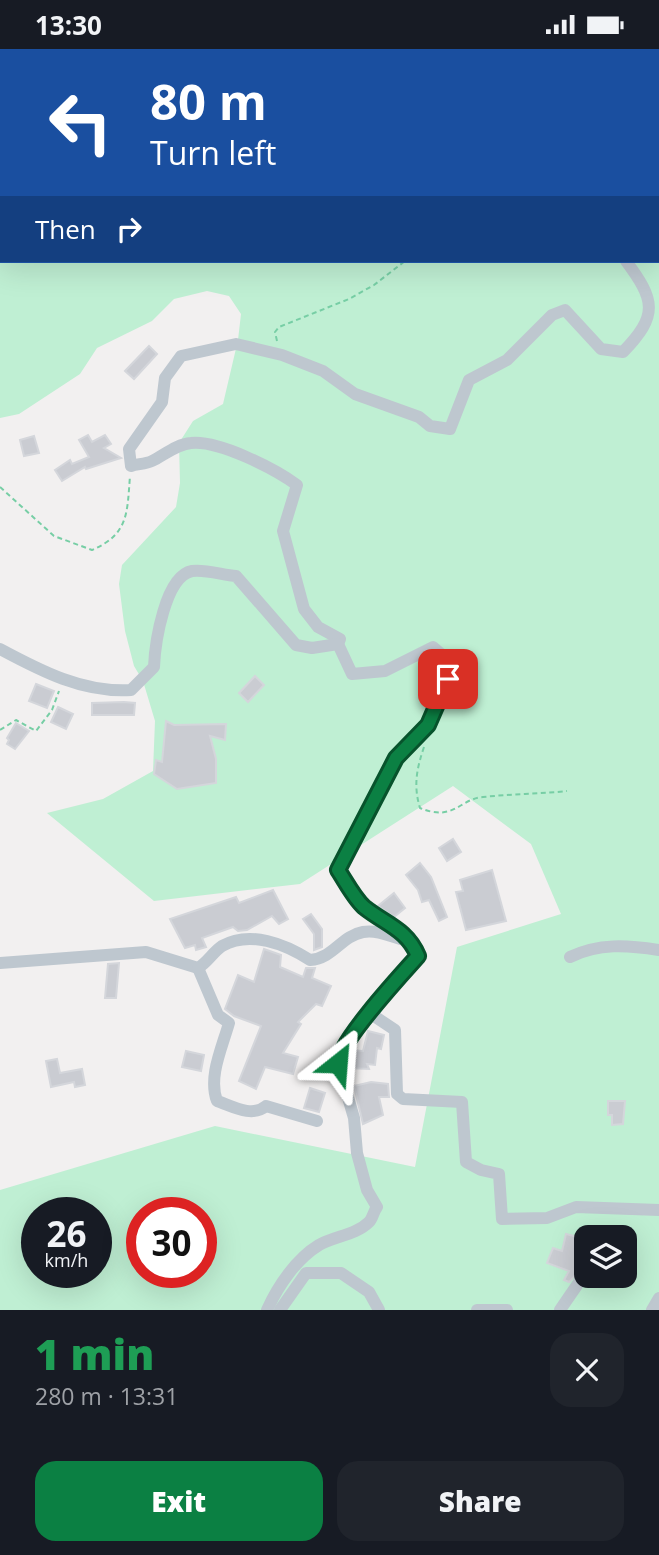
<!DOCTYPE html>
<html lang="en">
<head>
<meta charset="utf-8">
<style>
  :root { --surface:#171b24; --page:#20242c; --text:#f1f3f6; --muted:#9ea1a6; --accent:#0b8043 }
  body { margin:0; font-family:"Open Sans",sans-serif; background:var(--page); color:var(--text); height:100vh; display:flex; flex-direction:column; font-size:26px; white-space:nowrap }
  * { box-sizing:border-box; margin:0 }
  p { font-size:23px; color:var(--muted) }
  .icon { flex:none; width:38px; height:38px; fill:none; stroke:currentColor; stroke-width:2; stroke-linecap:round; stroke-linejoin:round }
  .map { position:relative; height:1261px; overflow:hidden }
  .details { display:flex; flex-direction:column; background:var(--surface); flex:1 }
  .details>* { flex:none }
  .hud { position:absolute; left:0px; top:0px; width:660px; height:214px; box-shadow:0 7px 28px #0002; background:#1a4fa0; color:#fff; overflow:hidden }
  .buttons { position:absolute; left:574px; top:1176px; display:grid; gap:14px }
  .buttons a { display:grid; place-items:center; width:63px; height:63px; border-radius:14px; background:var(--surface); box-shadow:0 7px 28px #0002; font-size:35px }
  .speed { position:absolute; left:21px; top:1148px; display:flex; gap:14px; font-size:35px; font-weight:700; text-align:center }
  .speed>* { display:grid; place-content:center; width:91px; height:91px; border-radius:50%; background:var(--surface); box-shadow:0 7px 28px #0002; line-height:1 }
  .speed small { font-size:18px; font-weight:400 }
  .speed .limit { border:10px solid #d22; background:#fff; color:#111 }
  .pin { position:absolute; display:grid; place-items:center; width:60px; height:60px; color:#fff; margin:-30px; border-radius:14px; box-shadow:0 4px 10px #0006 }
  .me { position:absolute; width:77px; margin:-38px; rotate:28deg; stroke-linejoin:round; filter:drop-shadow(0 0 5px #0008) }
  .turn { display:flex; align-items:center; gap:24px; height:147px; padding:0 35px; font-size:32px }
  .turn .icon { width:91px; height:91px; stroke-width:2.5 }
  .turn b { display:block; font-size:49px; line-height:60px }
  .then { display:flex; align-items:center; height:66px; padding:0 35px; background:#0003; gap:14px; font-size:26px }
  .round { display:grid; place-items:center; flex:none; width:74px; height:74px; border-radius:21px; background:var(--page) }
  .overview { display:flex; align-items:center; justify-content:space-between; height:119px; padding:0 35px }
  h1 { font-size:42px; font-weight:800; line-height:52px; color:#1e9e55 }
  .primary-button { display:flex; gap:14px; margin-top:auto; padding:14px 35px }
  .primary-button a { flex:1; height:80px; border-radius:21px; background:var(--accent); color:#fff; font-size:28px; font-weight:800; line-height:80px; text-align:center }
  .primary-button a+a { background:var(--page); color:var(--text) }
  .status { display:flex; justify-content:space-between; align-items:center; height:49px; padding:0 35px; background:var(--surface); direction:ltr }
  .status svg { height:19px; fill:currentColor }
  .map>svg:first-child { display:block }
  .green { fill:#bfefd3; fill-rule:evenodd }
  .building { fill:#caccd2; stroke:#d4d6db; stroke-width:2 }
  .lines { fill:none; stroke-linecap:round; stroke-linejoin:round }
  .path { stroke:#77cea5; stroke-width:2; stroke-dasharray:5 3.5; stroke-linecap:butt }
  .minor { stroke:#bec7cf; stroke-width:12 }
  .route-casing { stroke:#07532c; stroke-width:18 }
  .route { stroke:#0b8043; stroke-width:12 }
</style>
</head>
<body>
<div class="status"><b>13:30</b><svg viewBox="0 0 49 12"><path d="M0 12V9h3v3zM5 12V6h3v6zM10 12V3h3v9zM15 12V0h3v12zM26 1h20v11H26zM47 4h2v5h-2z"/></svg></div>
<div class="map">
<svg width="659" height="1261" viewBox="0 0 659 1261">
  <rect width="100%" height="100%" fill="#f2f0f0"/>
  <g class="green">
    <path d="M0 0 66 2H2V212H658L659 174V1261H0V1141L215 1077 415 1118 457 898 561 865 531 795 453 737 300 835 154 852 47 764 103 750 153 722 155 672 143 632 134 617 125 582 119 535 122 516 176 458 180 434 179 394 193 372 223 355 238 291 241 265 229 247 207 242 174 250 152 272 97 299 80 325 19 365 0 369ZM37 1164H96V1223H37ZM142 1164H201V1223H142ZM586 1188H625V1227H586Z"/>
    <polygon points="83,0 659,0 659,1 82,2"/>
  </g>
  <g class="building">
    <polygon points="149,297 157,305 134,330 125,322"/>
    <polygon points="88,386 92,393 105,386 111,395 104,399 121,409 86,420 85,418 62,432 55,421 70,411 72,415 89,408 79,391"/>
    <polygon points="34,387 39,404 24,407 20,391"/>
    <polygon points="255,627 264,636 248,653 239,644"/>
    <polygon points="36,635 54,642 47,659 29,652"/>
    <polygon points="124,653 135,654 134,666 92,666 92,654"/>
    <polygon points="58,658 73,665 66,680 51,673"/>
    <polygon points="166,672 174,676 226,675 225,691 210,687 216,710 216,734 177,740 154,725 156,711 162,713"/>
    <polygon points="16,674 29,682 15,700 7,695 9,691 7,689"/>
    <polygon points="453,790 461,803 447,812 439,799"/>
    <polygon points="420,814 431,828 447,868 439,872 429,851 422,853 418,841 406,826"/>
    <polygon points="492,821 506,872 466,881 456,843 463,842 460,831"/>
    <polygon points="273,841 288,870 279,875 272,867 247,881 238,882 233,878 202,889 206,898 196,901 195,896 185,899 170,870 236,848 239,854"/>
    <polygon points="394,844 405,859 394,868 378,857"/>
    <polygon points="311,865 322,880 322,898 314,901 314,885 303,870"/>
    <polygon points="264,900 281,906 280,918 303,928 306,919 315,919 312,929 331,937 322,957 316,955 298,973 301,975 283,1004 298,1008 293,1025 265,1018 256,1040 239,1032 261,977 234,967 225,960 238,926 254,933"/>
    <polygon points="119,914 116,949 105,949 108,915"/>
    <polygon points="368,982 384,986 381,1000 377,999 375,1016 367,1015 369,1020 348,1019 348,1006 351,1001 363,1002"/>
    <polygon points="186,1002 204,1006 201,1022 182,1018"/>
    <polygon points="57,1010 60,1024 82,1020 85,1036 75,1038 74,1033 51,1038 46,1012"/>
    <polygon points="371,1033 388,1035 389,1048 379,1048 383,1066 363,1075 354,1037"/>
    <polygon points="310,1039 325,1044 319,1063 304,1059"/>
    <polygon points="608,1052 625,1052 623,1075 612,1076 612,1066 608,1066"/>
    <polygon points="566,1185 586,1190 583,1218 569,1233 564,1231 569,1222 547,1214 553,1199 562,1202"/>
  </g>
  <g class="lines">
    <g class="path">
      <polyline points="543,0 547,2"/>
      <polyline points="575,2 581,0"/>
      <polyline points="277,292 275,283 279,278 349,250 374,236 405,212"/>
      <path d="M0 438 54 487 92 501C129 485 127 464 130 427"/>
      <polyline points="0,681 16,671 36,682 52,661 59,642"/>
      <path d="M424 698C417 719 413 736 420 759 454 773 459 750 483 748 511 745 539 745 567 742"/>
    </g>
    <g class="minor">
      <polyline points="509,2 510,0"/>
      <polyline points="0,46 2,48"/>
      <polyline points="0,199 2,199"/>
      <path d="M338 595 340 590 318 578 304 560 283 482 297 436C275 420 219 391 191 394 177 395 164 406 152 412 146 415 137 415 131 417L129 400 162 353 165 329 181 307 236 295 282 306 323 322 355 345 419 368 430 377 450 380 469 331 507 311 552 266 565 261 601 300 623 303C659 266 655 251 626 212"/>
      <path d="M0 600C41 622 83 644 131 641L154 618C155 594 165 527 192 522 205 520 223 526 236 527L296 596 312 599 338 595 352 625 385 622 433 598 449 612 448 630 428 676 396 709 338 821C346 833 354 849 364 858 385 875 406 880 418 907L385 942 339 1003 338 1014 354 1069 357 1104 367 1141 377 1158C373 1163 373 1169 369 1173 356 1186 335 1187 319 1196 296 1210 278 1237 267 1261"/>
      <path d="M570 908C599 894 627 896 659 901"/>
      <path d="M0 914 146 903 198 919C208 913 213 903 222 897 250 881 285 895 310 911 334 909 341 887 363 883 379 880 396 890 412 893"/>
      <path d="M198 919 218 966 229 974C222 999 208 1028 217 1052 232 1057 252 1069 266 1057L317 1072"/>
      <polyline points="371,965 395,981 397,1045 403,1050 462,1053 466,1113 481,1121 499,1125 502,1170 547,1169 576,1158 659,1161"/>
      <polyline points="280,1261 306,1224 341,1224 369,1243 379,1261"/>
      <polyline points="477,1261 507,1261"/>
      <polyline points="560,1261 584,1226"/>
      <polyline points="652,1261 659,1249"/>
    </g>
  </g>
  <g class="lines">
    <g class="route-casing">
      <path id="route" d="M338 1014C340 992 400 927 418 907 407 880 385 875 364 858 354 849 346 833 338 821L396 709 428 676 448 630"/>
    </g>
    <use href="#route" class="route"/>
  </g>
</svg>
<div class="buttons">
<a><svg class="icon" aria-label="layers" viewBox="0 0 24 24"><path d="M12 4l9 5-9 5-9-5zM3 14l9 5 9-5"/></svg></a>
</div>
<div class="speed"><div>26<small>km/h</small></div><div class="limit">30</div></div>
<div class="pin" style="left:448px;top:630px;background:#d93025"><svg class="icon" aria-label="arrive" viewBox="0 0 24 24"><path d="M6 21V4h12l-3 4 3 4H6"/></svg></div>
<svg class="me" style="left:338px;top:1014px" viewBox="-20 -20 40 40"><path d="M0-17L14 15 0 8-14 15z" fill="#0b8043" stroke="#fff" stroke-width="4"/></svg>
<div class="hud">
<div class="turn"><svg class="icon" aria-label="left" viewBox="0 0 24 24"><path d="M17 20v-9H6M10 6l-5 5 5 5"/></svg><div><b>80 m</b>Turn left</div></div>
<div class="then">Then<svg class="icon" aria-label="right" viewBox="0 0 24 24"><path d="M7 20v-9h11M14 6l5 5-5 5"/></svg></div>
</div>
</div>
<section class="details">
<div class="overview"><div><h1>1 min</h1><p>280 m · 13:31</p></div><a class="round"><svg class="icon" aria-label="close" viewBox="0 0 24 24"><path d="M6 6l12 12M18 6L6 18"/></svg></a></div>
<div class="primary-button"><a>Exit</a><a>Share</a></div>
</section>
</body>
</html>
